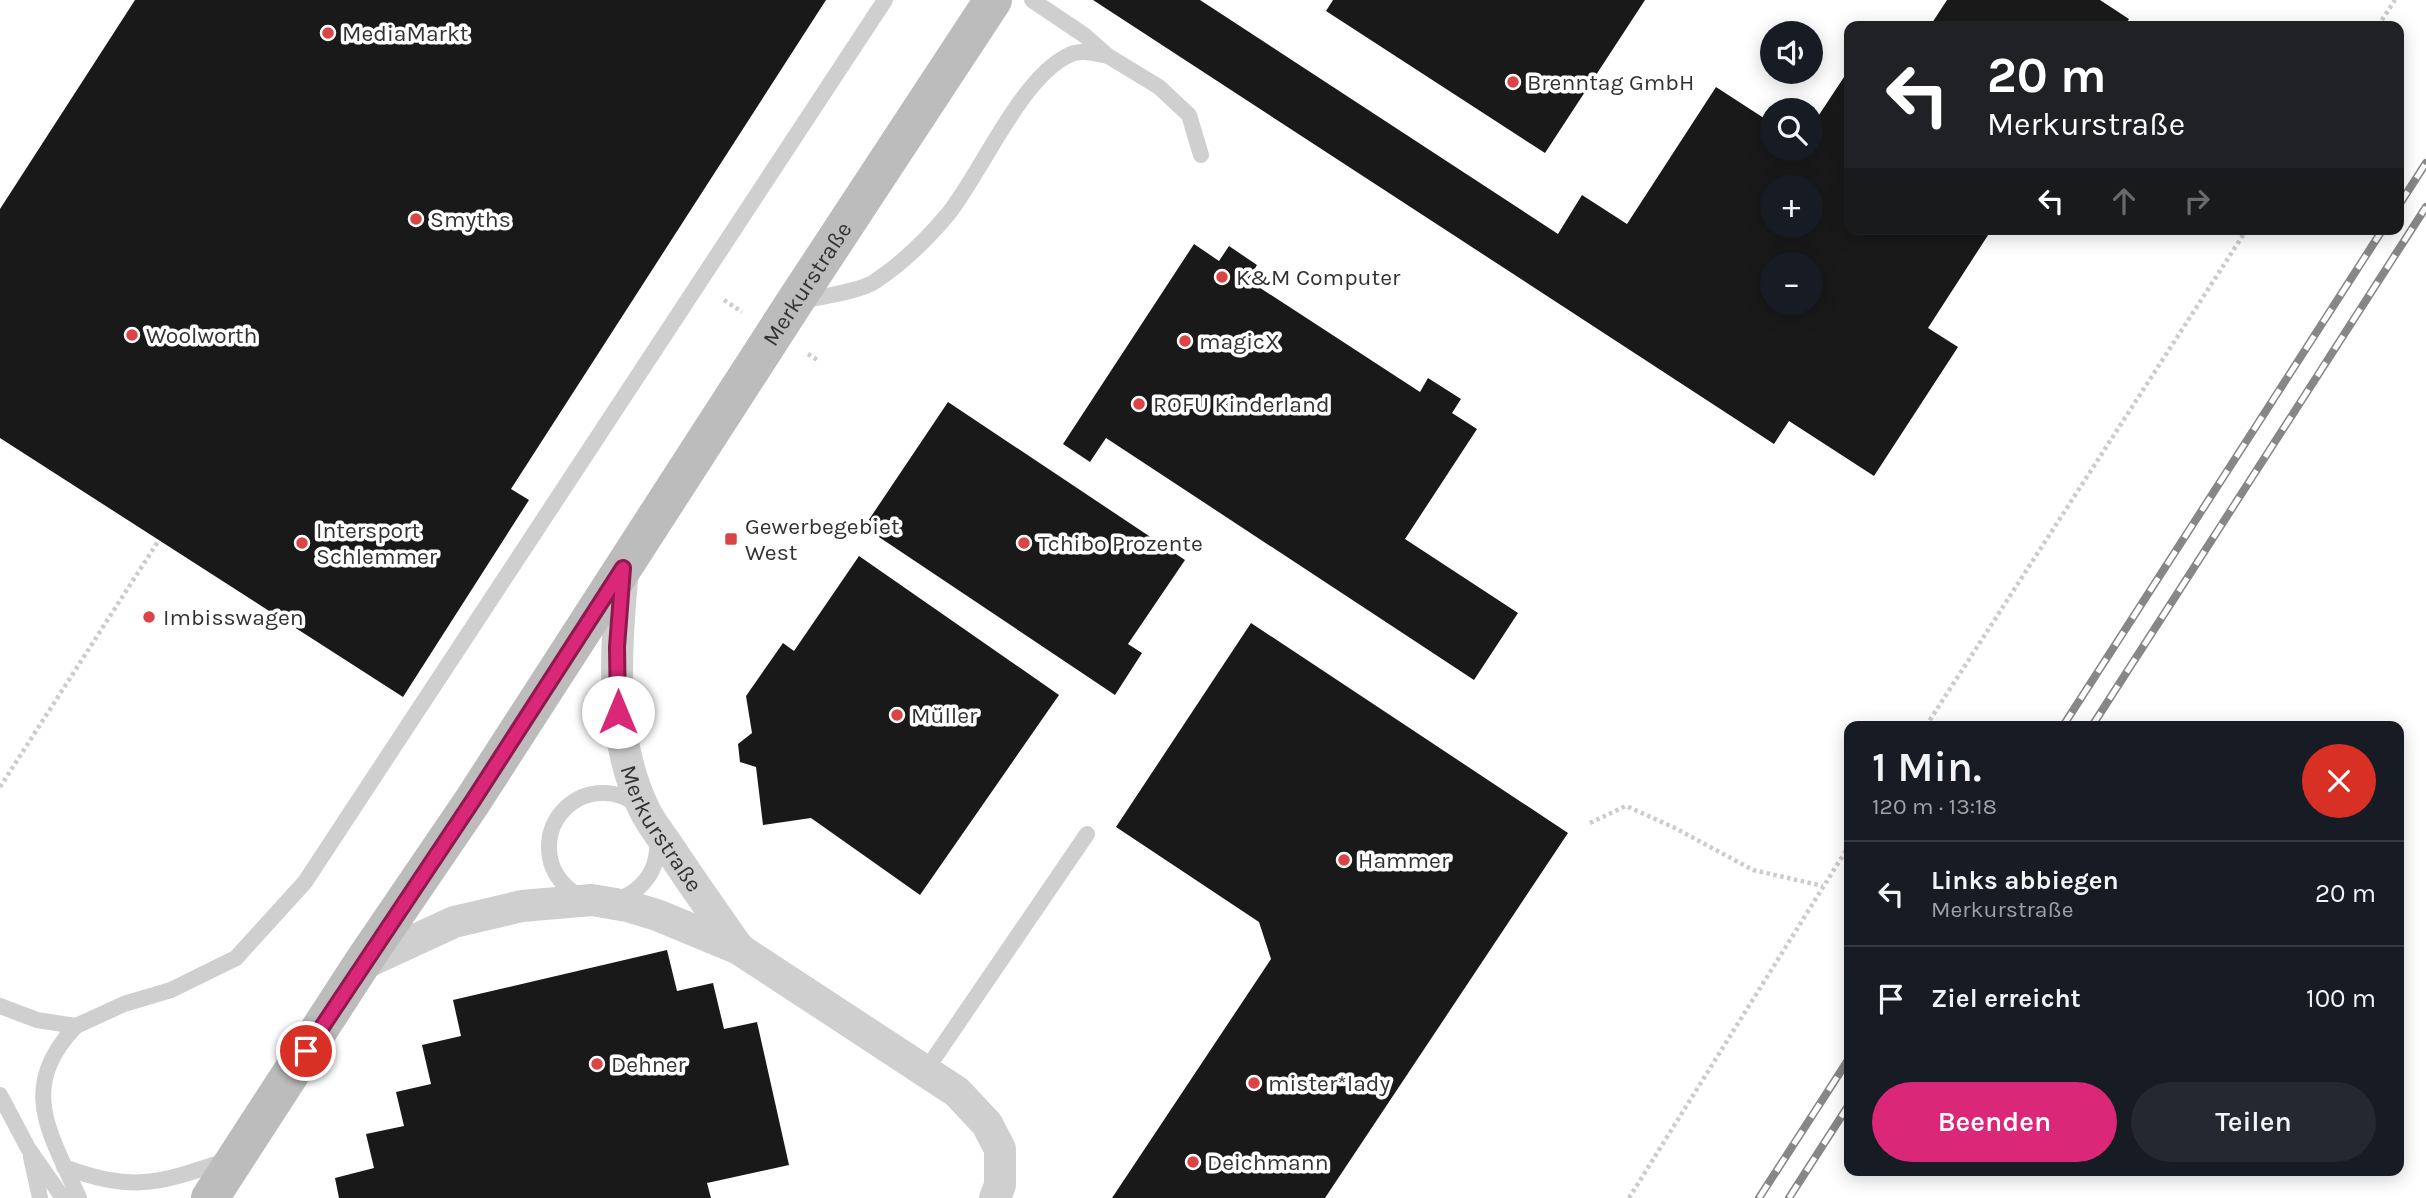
<!DOCTYPE html>
<html lang="de">
<head>
<meta charset="utf-8">
<style>
  :root { --surface:#171b24; --page:#242831; --text:#f1f3f6; --muted:#9ea1a6; --line:#363941; --accent:#db2777 }
  body { margin:0; font-family:Karla,sans-serif; background:var(--page); color:var(--text); height:100vh; display:flex; flex-direction:column; font-size:26px; white-space:nowrap }
  * { box-sizing:border-box; margin:0 }
  p { font-size:23px; color:var(--muted) }
  .icon { flex:none; width:38px; height:38px; fill:none; stroke:currentColor; stroke-width:2; stroke-linecap:round; stroke-linejoin:round }
  .map { position:relative; flex:1; overflow:hidden }
  .panel { position:absolute; left:1844px; top:721px; width:560px; height:455px; display:flex; flex-direction:column; background:var(--surface); border-radius:14px; box-shadow:0 4px 18px #0003 }
  .panel>* { flex:none }
  .guide { position:absolute; left:1844px; top:21px; width:560px; height:214px; border-radius:14px; box-shadow:0 4px 18px #0003; background:#202124; color:#fff; overflow:hidden }
  .tools { position:absolute; left:1760px; top:21px; display:grid; gap:14px }
  .tools a { display:grid; place-items:center; width:63px; height:63px; border-radius:50%; background:var(--surface); box-shadow:0 4px 18px #0003; font-size:35px }
  .pin { position:absolute; display:grid; place-items:center; width:60px; height:60px; color:#fff; margin:-30px; border:4px solid #fff; border-radius:50%; box-shadow:0 2px 7px #0007 }
  .me { position:absolute; width:77px; margin:-38px; rotate:0deg; stroke-linejoin:round; filter:drop-shadow(0 0 5px #0008) }
  .turn { display:flex; align-items:center; gap:24px; height:147px; padding:0 28px; font-size:32px }
  .turn .icon { width:91px; height:91px; stroke-width:2.5 }
  .turn b { display:block; font-size:49px; line-height:60px }
  .lanes { display:flex; align-items:center; height:66px; padding:0 28px; background:#0003; justify-content:center; gap:35px; direction:ltr }
  .lanes .off { opacity:.35 }
  .round { display:grid; place-items:center; flex:none; width:74px; height:74px; border-radius:37px; background:var(--page) }
  .summary { display:flex; align-items:center; justify-content:space-between; height:119px; padding:0 28px }
  h1 { font-size:42px; font-weight:600; line-height:52px }
  .cta { display:flex; gap:14px; margin-top:auto; padding:14px 28px }
  .cta a { flex:1; height:80px; border-radius:42px; background:var(--accent); color:#fff; font-size:28px; font-weight:600; line-height:80px; text-align:center }
  .cta a+a { background:var(--page); color:var(--text) }
  ul { padding:0; list-style:none }
  li { display:flex; align-items:center; gap:21px; height:105px; padding:0 28px; border-top:2px solid var(--line) }
  li div { flex:1 }
  li b { display:block; font-size:26px }
  li em { font-style:normal }
  .map>svg:first-child { display:block }
  .building { fill:#191919; fill-rule:evenodd }
  .lines { fill:none; stroke-linecap:round; stroke-linejoin:round }
  .path { stroke:#ccc; stroke-width:4.5; stroke-dasharray:3.5 3.5; stroke-linecap:butt }
  .lane { stroke:#cfcfcf; stroke-width:16 }
  .street { stroke:#cfcfcf; stroke-width:32 }
  .secondary { stroke:#bcbcbc; stroke-width:38 }
  .rail-casing { stroke:#878787; stroke-width:8 }
  .rail { stroke:#fff; stroke-width:5; stroke-dasharray:16; stroke-linecap:butt }
  .route-casing { stroke:#8e194d; stroke-width:18 }
  .route { stroke:#db2777; stroke-width:12 }
  .poi-dot { fill:#da4445; stroke:#fff; stroke-width:2.5 }
  .labels { text-anchor:middle; stroke-width:7; stroke-linejoin:round; paint-order:stroke }
  .poi-label { font-size:23px; fill:#323232; stroke:#fff; text-anchor:start }
  .street-label { font-size:23px; fill:#323232; stroke:#fff }
</style>
</head>
<body>
<div class="map">
<svg width="2426" height="1198" viewBox="0 0 2426 1198">
  <rect width="100%" height="100%" fill="#fff"/>
  <g class="building">
    <polygon points="135,0 826,0 511,489 529,500 403,697 0,438 0,209"/>
    <path d="M1093 0H1200L1558 234 1582 195 1627 224 1716 87 1773 124V149H1811V127L1850 68V229H1992L1928 328 1958 347 1874 476 1789 421 1774 444ZM1773 187H1811V226H1773ZM1773 264H1811V303H1773Z"/>
    <polygon points="1333,0 1645,0 1545,153 1326,11"/>
    <polygon points="1947,0 2100,0 2129,19 2124,26 1930,26"/>
    <polygon points="1194,244 1219,261 1229,246 1257,265 1248,280 1420,392 1428,378 1461,399 1452,413 1477,429 1405,539 1518,613 1474,680 1106,438 1090,462 1063,444"/>
    <polygon points="948,402 1185,560 1128,644 1142,653 1115,695 864,527"/>
    <polygon points="859,556 1059,695 920,895 811,818 763,825 756,767 740,762 738,744 752,733 746,696 783,643 794,651"/>
    <polygon points="1251,623 1568,833 1325,1198 1112,1198 1271,959 1259,922 1116,827"/>
    <polygon points="667,950 677,991 713,983 724,1029 757,1022 789,1165 707,1183 711,1198 339,1198 335,1178 374,1168 366,1134 404,1126 396,1092 431,1084 422,1045 461,1036 453,1000"/>
  </g>
  <g class="lines">
    <g class="path">
      <polyline points="2378,26 2395,0"/>
      <polyline points="724,300 742,312"/>
      <polyline points="808,354 819,361"/>
      <polyline points="725,534 731,539"/>
      <polyline points="1926,726 2247,229"/>
      <polyline points="0,787 159,540"/>
      <polyline points="1590,823 1626,806 1673,827 1753,870 1823,886"/>
      <polyline points="1629,1198 1850,844"/>
    </g>
    <g class="lane">
      <polyline points="1032,0 1084,35 1108,56 1159,87 1189,115 1201,155"/>
      <path d="M802 301C819 297 861 291 874 282 902 264 928 238 949 213 982 171 1020 80 1067 56 1080 49 1094 53 1108 56"/>
      <circle cx="603" cy="847" r="54"/>
      <polyline points="0,1006 37,1020 76,1026 124,1004 171,990 236,958 305,882 885,0"/>
      <path d="M76 1026C17 1088 50 1132 79 1198"/>
      <polyline points="926,1070 1087,834"/>
      <polyline points="0,1095 28,1148 63,1198"/>
      <polyline points="31,1157 40,1198"/>
      <path d="M64 1167C135 1193 159 1183 228 1160"/>
    </g>
    <g class="street">
      <path id="s1" d="M623 568C616 649 608 736 645 811 652 825 663 838 672 852 693 884 716 916 739 949"/>
      <polyline points="361,965 454,922 522,906 592,900 627,906 657,915 739,949 957,1092 987,1124 1000,1149 1000,1185 995,1198"/>
    </g>
    <path class="secondary" id="s2" d="M210 1198 361 965 472 802 794 303 993 0"/>
    <g class="rail-casing">
      <g id="rail">
        <polyline points="2399,205 2426,163"/>
        <polyline points="2063,726 2383,229"/>
        <polyline points="2092,726 2426,207"/>
        <polyline points="1759,1198 1850,1057"/>
        <polyline points="1789,1198 1850,1103"/>
      </g>
    </g>
    <use href="#rail" class="rail"/>
  </g>
  <g class="lines">
    <g class="route-casing">
      <polyline id="route" points="306,1051 472,802 623,568 617,647 618,712"/>
    </g>
    <use href="#route" class="route"/>
  </g>
  <g class="poi-dot">
    <circle cx="328" cy="33" r="7"/>
    <circle cx="1513" cy="82" r="7"/>
    <circle cx="416" cy="219" r="7"/>
    <circle cx="1222" cy="277" r="7"/>
    <circle cx="132" cy="335" r="7"/>
    <circle cx="1185" cy="341" r="7"/>
    <circle cx="1139" cy="404" r="7"/>
    <rect x="724" y="532" width="14" height="14" rx="3.5"/>
    <circle cx="302" cy="543" r="7"/>
    <circle cx="1024" cy="543" r="7"/>
    <circle cx="149" cy="617" r="7"/>
    <circle cx="897" cy="715" r="7"/>
    <circle cx="1344" cy="860" r="7"/>
    <circle cx="597" cy="1064" r="7"/>
    <circle cx="1254" cy="1083" r="7"/>
    <circle cx="1193" cy="1162" r="7"/>
  </g>
  <g class="labels">
    <g class="poi-label">
      <text x="342" y="41">MediaMarkt</text>
      <text x="1527" y="90">Brenntag GmbH</text>
      <text x="430" y="227">Smyths</text>
      <text x="1236" y="285">K&amp;M Computer</text>
      <text x="146" y="343">Woolworth</text>
      <text x="1199" y="349">magicX</text>
      <text x="1153" y="412">ROFU Kinderland</text>
      <text x="745" y="534">Gewerbegebiet<tspan x="745" dy="26">West</tspan></text>
      <text x="316" y="538">Intersport<tspan x="316" dy="26">Schlemmer</tspan></text>
      <text x="1038" y="551">Tchibo Prozente</text>
      <text x="163" y="625">Imbisswagen</text>
      <text x="911" y="723">Müller</text>
      <text x="1358" y="868">Hammer</text>
      <text x="611" y="1072">Dehner</text>
      <text x="1268" y="1091">mister*lady</text>
      <text x="1207" y="1170">Deichmann</text>
    </g>
    <g class="street-label">
      <text dy="8" stroke="none"><textPath href="#s2" startOffset="1092">Merkurstraße</textPath></text>
      <text dy="8" stroke="none"><textPath href="#s1" startOffset="270">Merkurstraße</textPath></text>
    </g>
  </g>
</svg>
<div class="tools">
<a><svg class="icon" aria-label="sound" viewBox="0 0 24 24"><path d="M4 9h4l5-4v14l-5-4H4zM17 9q2 3 0 6"/></svg></a>
<a><svg class="icon" aria-label="search" viewBox="0 0 24 24"><circle cx="10" cy="10" r="6"/><path d="M15 15l6 6"/></svg></a>
<a>+</a>
<a>−</a>
</div>
<div class="pin" style="left:306px;top:1051px;background:#d93025"><svg class="icon" aria-label="arrive" viewBox="0 0 24 24"><path d="M6 21V4h12l-3 4 3 4H6"/></svg></div>
<svg class="me" style="left:618px;top:712px" viewBox="-20 -20 40 40"><circle r="19" fill="#fff"/><path d="M0-13L10 11 0 6-10 11z" fill="#db2777"/></svg>
<div class="guide">
<div class="turn"><svg class="icon" aria-label="left" viewBox="0 0 24 24"><path d="M17 20v-9H6M10 6l-5 5 5 5"/></svg><div><b>20 m</b>Merkurstraße</div></div>
<div class="lanes"><svg class="icon" aria-label="left" viewBox="0 0 24 24"><path d="M17 20v-9H6M10 6l-5 5 5 5"/></svg><svg class="icon off" aria-label="ahead" viewBox="0 0 24 24"><path d="M12 20V5M6 11l6-6 6 6"/></svg><svg class="icon off" aria-label="right" viewBox="0 0 24 24"><path d="M7 20v-9h11M14 6l5 5-5 5"/></svg></div>
</div>
<section class="panel">
<div class="summary"><div><h1>1 Min.</h1><p>120 m · 13:18</p></div><a class="round" style="background:#d93025;color:#fff"><svg class="icon" aria-label="close" viewBox="0 0 24 24"><path d="M6 6l12 12M18 6L6 18"/></svg></a></div>
<ul>
<li><svg class="icon" aria-label="left" viewBox="0 0 24 24"><path d="M17 20v-9H6M10 6l-5 5 5 5"/></svg><div><b>Links abbiegen</b><p>Merkurstraße</p></div><em>20 m</em></li>
<li><svg class="icon" aria-label="arrive" viewBox="0 0 24 24"><path d="M6 21V4h12l-3 4 3 4H6"/></svg><div><b>Ziel erreicht</b></div><em>100 m</em></li>
</ul>
<div class="cta"><a>Beenden</a><a>Teilen</a></div>
</section>
</div>
</body>
</html>
